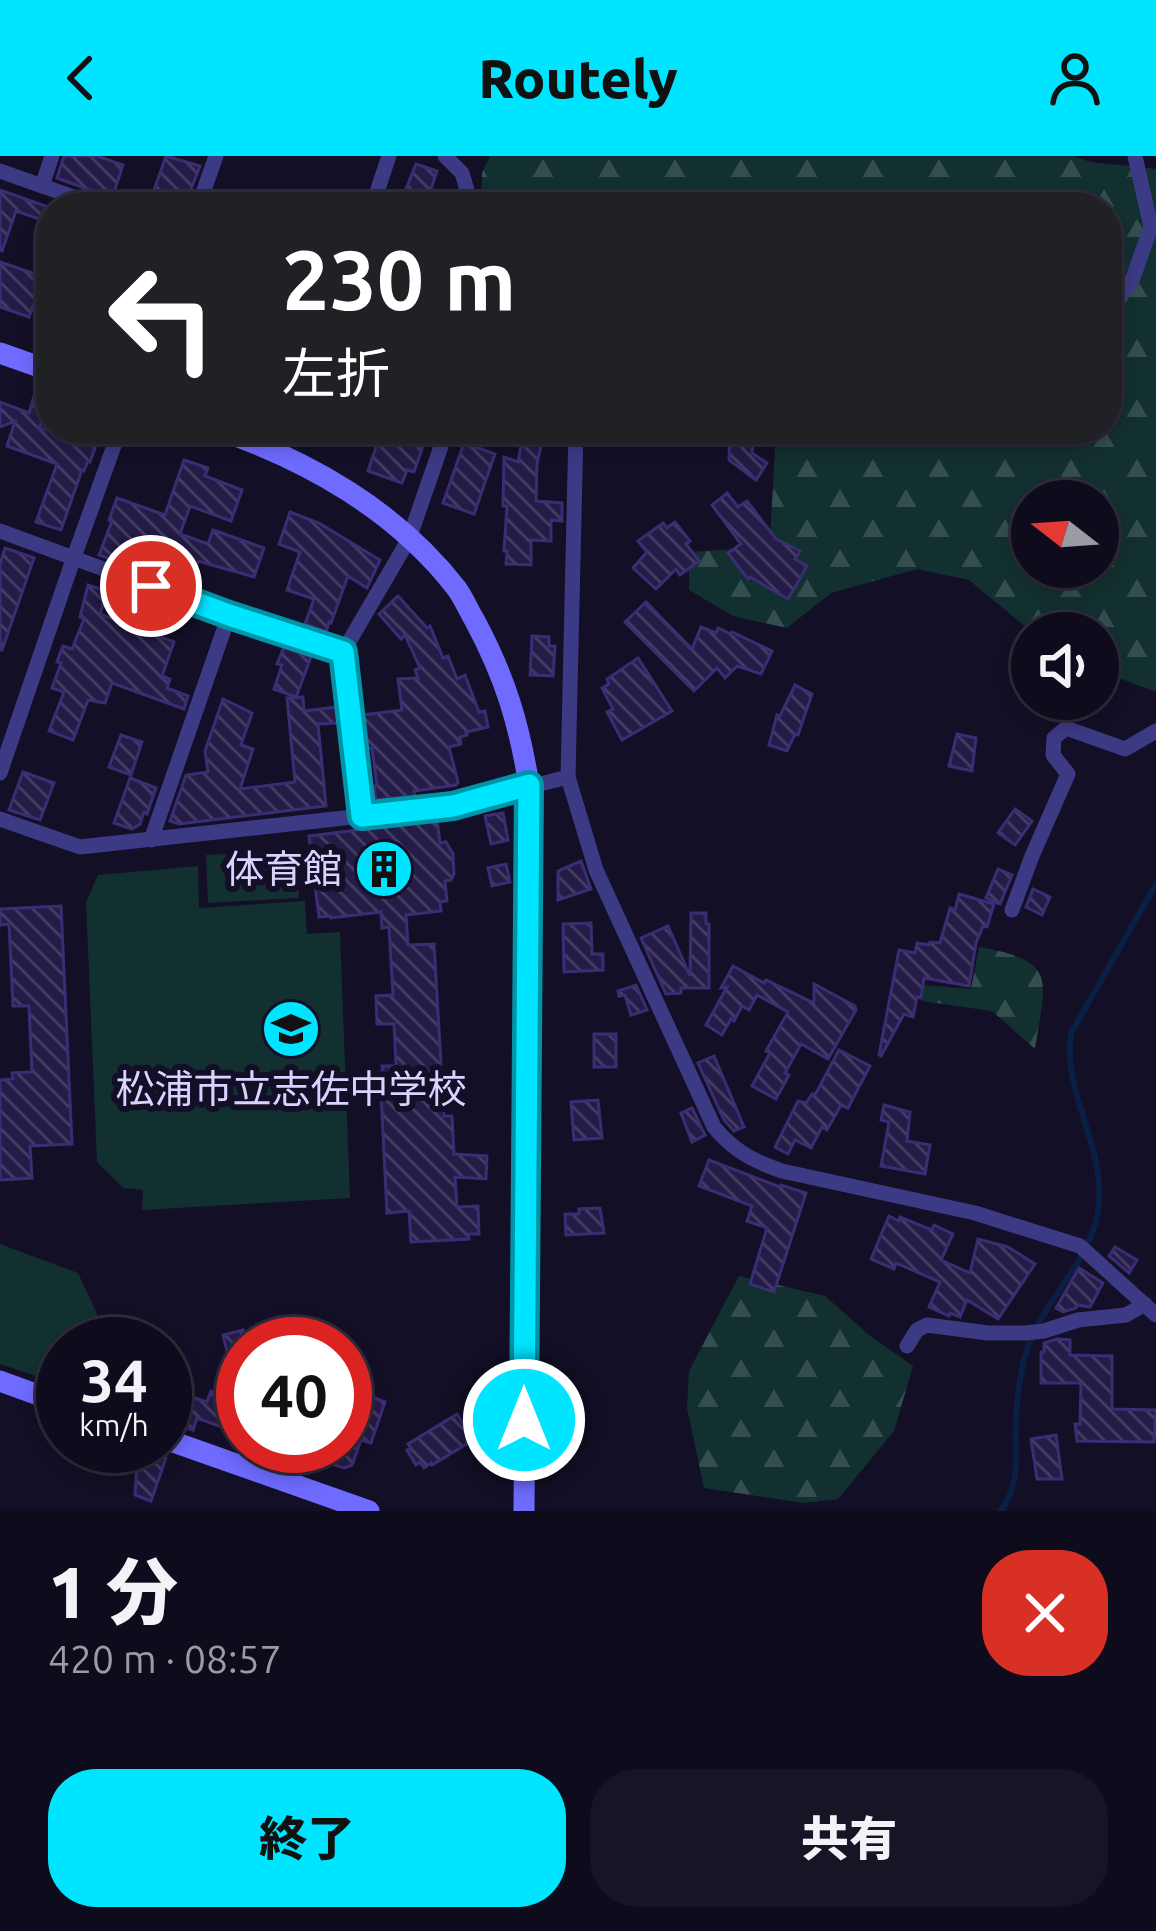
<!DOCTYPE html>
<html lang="ja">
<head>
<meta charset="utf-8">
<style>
  :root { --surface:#0e0b1c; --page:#171425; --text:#f1f3f6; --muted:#9b9ba3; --line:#2e2b3b; --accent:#00e5ff }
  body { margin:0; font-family:Ubuntu,"Noto Sans JP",sans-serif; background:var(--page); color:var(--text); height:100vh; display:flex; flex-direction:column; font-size:45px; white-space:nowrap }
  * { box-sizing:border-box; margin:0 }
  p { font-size:39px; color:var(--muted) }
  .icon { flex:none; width:66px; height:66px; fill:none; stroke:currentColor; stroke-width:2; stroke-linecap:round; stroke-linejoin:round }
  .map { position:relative; height:1355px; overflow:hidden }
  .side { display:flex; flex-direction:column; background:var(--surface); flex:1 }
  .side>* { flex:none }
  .hud { position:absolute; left:36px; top:36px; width:1086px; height:252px; border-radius:48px; box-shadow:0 6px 18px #0003,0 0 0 3px var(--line); background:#202124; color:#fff; overflow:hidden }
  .needle { width:78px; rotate:287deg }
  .buttons { position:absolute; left:1011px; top:324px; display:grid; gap:24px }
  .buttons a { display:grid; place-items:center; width:108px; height:108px; border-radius:50%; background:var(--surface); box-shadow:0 6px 18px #0003,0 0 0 3px var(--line); font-size:60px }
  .speed { position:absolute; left:36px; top:1161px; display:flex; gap:24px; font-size:60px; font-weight:700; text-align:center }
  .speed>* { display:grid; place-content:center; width:156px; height:156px; border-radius:50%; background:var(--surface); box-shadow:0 6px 18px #0003,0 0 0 3px var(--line); line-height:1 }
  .speed small { font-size:30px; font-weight:400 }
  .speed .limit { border:18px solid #d22; background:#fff; color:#111 }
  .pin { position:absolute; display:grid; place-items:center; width:102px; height:102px; color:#fff; margin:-51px; border:6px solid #fff; border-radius:50%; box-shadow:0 3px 12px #0007 }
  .me { position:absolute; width:132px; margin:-66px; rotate:0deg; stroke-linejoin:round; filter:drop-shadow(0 0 9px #0008) }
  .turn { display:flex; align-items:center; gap:42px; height:252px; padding:0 48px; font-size:54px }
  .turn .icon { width:156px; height:156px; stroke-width:2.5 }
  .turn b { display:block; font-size:84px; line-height:102px }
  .round { display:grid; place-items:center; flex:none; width:126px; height:126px; border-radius:48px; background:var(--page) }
  .overview { display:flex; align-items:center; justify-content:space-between; height:204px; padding:0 48px }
  h1 { font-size:72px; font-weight:800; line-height:90px }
  .cta { display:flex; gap:24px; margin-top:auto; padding:24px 48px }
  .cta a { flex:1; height:138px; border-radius:48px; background:var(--accent); color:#111; font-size:48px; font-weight:800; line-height:138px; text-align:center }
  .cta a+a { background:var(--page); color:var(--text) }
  header { display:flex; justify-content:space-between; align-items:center; height:156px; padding:0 48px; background:var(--accent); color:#111; font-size:54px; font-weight:800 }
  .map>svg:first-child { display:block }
  .grass { fill:#12302f }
  .forest { fill:url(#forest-firs); fill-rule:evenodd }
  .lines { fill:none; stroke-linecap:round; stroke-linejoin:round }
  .stream { stroke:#0a1f44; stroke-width:6 }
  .building { fill:url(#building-back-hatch); stroke:#3b2d73; stroke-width:3 }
  .street { stroke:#3d3a85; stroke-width:15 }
  .secondary { stroke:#6f6bff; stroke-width:21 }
  .route-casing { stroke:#0095a6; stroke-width:30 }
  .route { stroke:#00e5ff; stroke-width:21 }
  .labels { text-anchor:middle; stroke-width:12; stroke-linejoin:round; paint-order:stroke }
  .poi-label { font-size:39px; fill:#d9d4ff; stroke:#130f26; text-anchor:end }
</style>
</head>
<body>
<header><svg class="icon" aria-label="back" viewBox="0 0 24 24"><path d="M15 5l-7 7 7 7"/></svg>Routely<svg class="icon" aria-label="person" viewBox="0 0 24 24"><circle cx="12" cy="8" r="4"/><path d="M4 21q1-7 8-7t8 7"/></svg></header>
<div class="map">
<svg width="1156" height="1355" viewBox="0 0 1156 1355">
  <defs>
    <pattern id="forest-firs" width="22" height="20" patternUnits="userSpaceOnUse" patternTransform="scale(3)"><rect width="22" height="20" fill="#12302f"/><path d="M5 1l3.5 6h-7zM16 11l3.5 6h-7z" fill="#344d4e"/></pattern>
    <pattern id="building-back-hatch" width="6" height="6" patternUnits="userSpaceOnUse" patternTransform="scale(3)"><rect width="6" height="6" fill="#241b47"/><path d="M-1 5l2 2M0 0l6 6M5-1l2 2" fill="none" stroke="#433b63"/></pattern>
  </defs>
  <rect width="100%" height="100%" fill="#130f26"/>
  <g class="grass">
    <polygon points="297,695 299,742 208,747 206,699"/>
    <polygon points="198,710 199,752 305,745 307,778 340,776 350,1042 142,1054 143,1034 123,1032 97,1006 86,746 98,719"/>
    <polygon points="0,1088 78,1117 97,1158 98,1188 63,1188 63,1229 0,1208"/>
  </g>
  <g class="forest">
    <path d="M490 0H1074L1090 6 1156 13V536L1098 514V477H1033L969 424 917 413 831 437 787 472 733 460 689 434V396L737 393 770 385 776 273H1107V51H600L593 40 577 49C567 46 555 42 545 41 522 40 507 55 481 48L482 17ZM1032 345H1098V411H1032Z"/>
    <path d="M979 791C1060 805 1045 825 1035 893L992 855 922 845 924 829 971 833Z"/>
    <polygon points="739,1120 825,1140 869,1179 913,1210 894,1275 838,1343 803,1347 704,1332 687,1252 689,1215"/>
  </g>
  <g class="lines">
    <path class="stream" d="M1001 1355C1015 1334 1016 1319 1016 1295 1015 1263 1017 1225 1027 1194 1043 1143 1095 1103 1099 1047 1104 988 1062 935 1071 877L1156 728"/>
  </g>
  <g class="building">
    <polygon points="64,0 97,0 123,9 112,42 57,22"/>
    <polygon points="166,0 200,10 184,51 148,51"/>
    <polygon points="416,8 437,15 426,48 403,40"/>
    <polygon points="0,34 51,52 51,67 16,55 2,95 0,94"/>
    <polygon points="49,68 51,68 51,113 35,107"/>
    <polygon points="0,106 44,121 29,161 0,151"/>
    <polygon points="35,237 50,242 39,273 60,273 72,277 73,273 77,273 98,284 90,306 88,305 84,315 82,314 61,374 36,366 57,308 7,290 15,265 0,271 0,246 29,257"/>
    <polygon points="382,273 429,273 414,316 407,314 402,327 368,315"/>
    <polygon points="524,273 544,276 537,308 536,345 562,347 562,365 551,364 551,385 531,384 531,409 506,408 507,395 504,395 507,350 503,350 504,301 518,306"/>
    <polygon points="730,273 754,273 752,297 767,307 756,324 729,304"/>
    <polygon points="464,287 495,298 474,358 443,347"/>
    <polygon points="184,304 208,312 205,320 242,334 231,365 190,350 180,378 208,388 213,374 264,392 254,421 198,405 189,432 175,426 179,415 124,397 121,407 99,399 112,365 109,364 117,342 165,359"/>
    <polygon points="727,337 738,351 747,345 776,383 800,395 795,403 807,410 788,443 750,421 748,423 728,397 741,388 712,349"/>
    <polygon points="290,356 319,367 380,404 367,432 348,420 331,467 329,466 326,476 305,468 314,443 287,434 300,396 279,388"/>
    <polygon points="675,366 690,385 686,388 699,405 680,419 676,413 656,433 633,412 647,396 638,385 663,367 667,372"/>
    <polygon points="5,392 34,402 2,494 0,494 0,408"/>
    <polygon points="88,429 107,435 100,458 174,486 162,520 170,523 167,532 188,540 184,553 112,527 105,547 88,544 73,584 49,575 64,536 52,532 61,507 57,506 63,490 72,493 84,463 80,461"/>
    <polygon points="398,440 427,472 430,470 443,502 448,500 457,523 465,519 479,556 485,555 488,571 466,576 467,579 460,581 461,588 449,591 458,626 456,629 414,635 415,640 376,644 374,630 377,630 372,592 366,592 362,559 402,554 398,523 418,522 415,514 420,512 405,479 401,483 379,458"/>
    <polygon points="646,446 692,493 701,471 716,477 718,472 731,478 732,476 772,495 761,518 737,510 725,522 717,512 694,535 625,466"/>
    <polygon points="532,480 549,481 549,490 555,490 553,520 530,519"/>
    <polygon points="284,491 311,501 296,541 274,533 282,509 277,508"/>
    <polygon points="638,502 672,555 622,584 607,556 613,553 602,532 609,528 607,523"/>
    <polygon points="795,529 812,538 798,579 795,578 787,595 769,589 777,559 780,560"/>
    <polygon points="303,541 304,555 337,551 339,567 318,568 326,650 179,668 170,665 186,619 208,616 205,595 223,543 252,557 241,589 253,593 240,633 295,626 287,542"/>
    <polygon points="957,578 976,582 972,615 949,610"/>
    <polygon points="121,579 142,586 131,619 109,611"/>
    <polygon points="23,616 54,627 40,664 9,654"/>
    <polygon points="130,622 156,632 147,658 144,656 140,668 132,673 114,667"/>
    <polygon points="1015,653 1032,665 1015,689 998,677"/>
    <polygon points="503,657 508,684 491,688 485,660"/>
    <polygon points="437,664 440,687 446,686 453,698 454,718 451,724 445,725 447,745 440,746 441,755 406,759 408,789 434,788 444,960 452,960 454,998 487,1000 486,1023 455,1021 457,1051 478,1050 479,1078 468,1078 469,1083 411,1086 409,1055 387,1057 380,916 383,915 382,910 396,910 394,868 377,868 376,840 393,839 389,771 382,772 381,756 331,762 330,760 319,761 309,680"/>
    <polygon points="581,705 591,733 558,744 558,715"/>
    <polygon points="506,708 510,726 492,730 488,712"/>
    <polygon points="998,713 1012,719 1000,748 986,742"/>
    <polygon points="1033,733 1050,741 1042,759 1026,751"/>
    <polygon points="959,738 994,748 987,771 983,770 976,787 969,830 924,822 921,842 917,841 913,861 904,858 881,900 879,899 899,794 915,797 917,787 929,789 930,786 940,787 950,752 955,754"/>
    <polygon points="61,750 72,988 30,990 32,1022 0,1024 0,924 13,923 12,917 32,916 29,850 13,850 9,768 0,769 0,753"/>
    <polygon points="691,757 706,757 706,768 709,768 709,832 681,832 681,837 666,838 641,782 668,770 690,820"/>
    <polygon points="591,767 592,798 603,798 603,814 564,816 563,768"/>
    <polygon points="733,810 764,827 766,824 814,847 814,828 855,850 856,854 828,903 801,888 785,917 789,919 776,943 752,930 770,897 766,895 788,856 757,839 749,854 742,850 734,865 731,863 722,879 706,869 727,831 721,832"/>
    <polygon points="636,829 647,854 631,859 625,839 619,840 618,835"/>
    <rect x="594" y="878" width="22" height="33"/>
    <polygon points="839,894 870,910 848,952 841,949 827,974 822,971 811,992 795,984 788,998 775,991 798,945 806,947 812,938 815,939"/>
    <polygon points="714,900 744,971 734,975 724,964 698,907"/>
    <polygon points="598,944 602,982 574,984 571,946"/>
    <polygon points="884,949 910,956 907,985 930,989 925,1018 881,1010 889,966 881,964"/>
    <polygon points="692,952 705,979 692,986 681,957"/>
    <polygon points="709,1004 780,1031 781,1029 806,1037 774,1136 750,1128 767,1072 747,1065 752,1050 699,1030"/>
    <polygon points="600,1052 604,1077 566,1079 565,1058 579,1058 579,1053"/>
    <polygon points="889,1060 899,1065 900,1061 932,1074 934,1069 953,1078 941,1104 970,1117 978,1083 1008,1091 1035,1108 998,1163 967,1144 960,1161 950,1157 949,1160 929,1151 940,1126 896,1107 894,1113 871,1103"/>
    <polygon points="1115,1091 1137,1104 1129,1117 1109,1100"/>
    <polygon points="1079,1112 1103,1127 1090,1151 1078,1149 1076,1152 1063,1156 1056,1152"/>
    <polygon points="243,1174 243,1208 231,1211 223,1179"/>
    <polygon points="1057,1183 1070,1184 1070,1199 1112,1200 1112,1253 1156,1254 1154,1286 1077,1285 1075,1268 1080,1268 1081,1227 1041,1227 1041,1196 1044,1196 1044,1187"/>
    <polygon points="229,1230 243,1235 243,1267 226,1261 222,1271 197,1262 193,1274 165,1265 165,1243 177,1236 207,1246 211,1235 226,1241"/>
    <polygon points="361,1237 385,1246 371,1287 361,1284 352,1309 344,1312 319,1304 316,1314 290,1305 293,1295 286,1293 287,1290 345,1290"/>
    <polygon points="457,1258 473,1284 432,1309 431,1307 424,1312 420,1306 416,1309 407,1294 411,1292 408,1288"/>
    <polygon points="1056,1279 1062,1323 1037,1323 1031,1283"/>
    <polygon points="138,1292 166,1302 151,1345 135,1339"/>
  </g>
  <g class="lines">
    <g class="street">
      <polyline points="445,0 462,17 472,51"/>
      <polyline points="0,15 102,51"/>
      <polyline points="42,30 52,0"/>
      <polyline points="198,51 216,0"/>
      <polyline points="372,51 389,0"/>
      <polyline points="1107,161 1133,122 1151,71 1135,0"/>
      <path d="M576 273 568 621 596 714 714 971C734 995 753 1005 782 1015L975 1057 1080 1090 1156 1159"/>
      <polyline points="0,375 229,459 343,496"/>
      <polyline points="0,617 74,401 120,273"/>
      <polyline points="362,660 343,496 409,383 447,273"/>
      <polyline points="0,663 80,691 453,650 568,621"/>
      <polyline points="151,684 229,459"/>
      <polyline points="1012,754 1032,700 1068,618 1053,599 1054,582 1066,572 1125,593 1156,575"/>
      <polyline points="907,1190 917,1174 927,1169 988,1177 1025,1177 1044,1175 1078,1164 1126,1159 1145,1148"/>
    </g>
    <g class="secondary">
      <polyline points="0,197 51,215"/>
      <path d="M216 273C308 304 397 355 457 433 464 443 469 455 475 465 505 521 519 567 529 629L524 1355"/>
      <polyline points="0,1225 63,1248"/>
      <polyline points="165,1283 369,1355"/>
    </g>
  </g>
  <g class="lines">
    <g class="route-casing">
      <polyline id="route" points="151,430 229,459 343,496 362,660 453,650 529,629 524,1264"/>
    </g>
    <use href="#route" class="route"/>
  </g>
  <defs>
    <g id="building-disc" transform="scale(3)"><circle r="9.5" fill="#00e5ff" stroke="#130f26"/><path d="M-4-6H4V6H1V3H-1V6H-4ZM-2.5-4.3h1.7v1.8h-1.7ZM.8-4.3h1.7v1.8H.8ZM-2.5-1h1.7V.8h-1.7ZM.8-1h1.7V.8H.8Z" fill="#111"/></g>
    <g id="school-disc" transform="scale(3)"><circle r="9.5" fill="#00e5ff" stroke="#130f26"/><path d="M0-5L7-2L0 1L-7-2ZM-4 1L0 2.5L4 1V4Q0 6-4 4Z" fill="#111"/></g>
  </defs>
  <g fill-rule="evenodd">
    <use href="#building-disc" x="384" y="713"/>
    <use href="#school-disc" x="291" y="873"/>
  </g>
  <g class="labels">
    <g class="poi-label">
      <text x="342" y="727">体育館</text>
      <text x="291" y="947" text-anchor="middle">松浦市立志佐中学校</text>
    </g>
  </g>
</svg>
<div class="buttons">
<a><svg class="needle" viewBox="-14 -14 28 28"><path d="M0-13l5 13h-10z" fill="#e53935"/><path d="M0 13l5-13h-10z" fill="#9b9ba3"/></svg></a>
<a><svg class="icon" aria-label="sound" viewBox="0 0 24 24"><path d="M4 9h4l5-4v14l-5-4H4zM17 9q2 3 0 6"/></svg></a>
</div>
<div class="speed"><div>34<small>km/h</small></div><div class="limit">40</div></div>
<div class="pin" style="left:151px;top:430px;background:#d93025"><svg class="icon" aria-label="arrive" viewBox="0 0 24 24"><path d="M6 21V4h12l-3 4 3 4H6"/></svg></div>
<svg class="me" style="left:524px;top:1264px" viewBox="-20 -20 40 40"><circle r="17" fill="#00e5ff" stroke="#fff" stroke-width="3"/><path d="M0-11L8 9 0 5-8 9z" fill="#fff"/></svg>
<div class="hud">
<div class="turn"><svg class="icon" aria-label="left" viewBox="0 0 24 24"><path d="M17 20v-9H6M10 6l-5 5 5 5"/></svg><div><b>230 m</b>左折</div></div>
</div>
</div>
<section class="side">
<div class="overview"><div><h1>1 分</h1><p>420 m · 08:57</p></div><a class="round" style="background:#d93025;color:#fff"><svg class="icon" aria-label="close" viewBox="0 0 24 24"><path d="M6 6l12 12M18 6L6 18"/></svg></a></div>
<div class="cta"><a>終了</a><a>共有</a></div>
</section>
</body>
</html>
